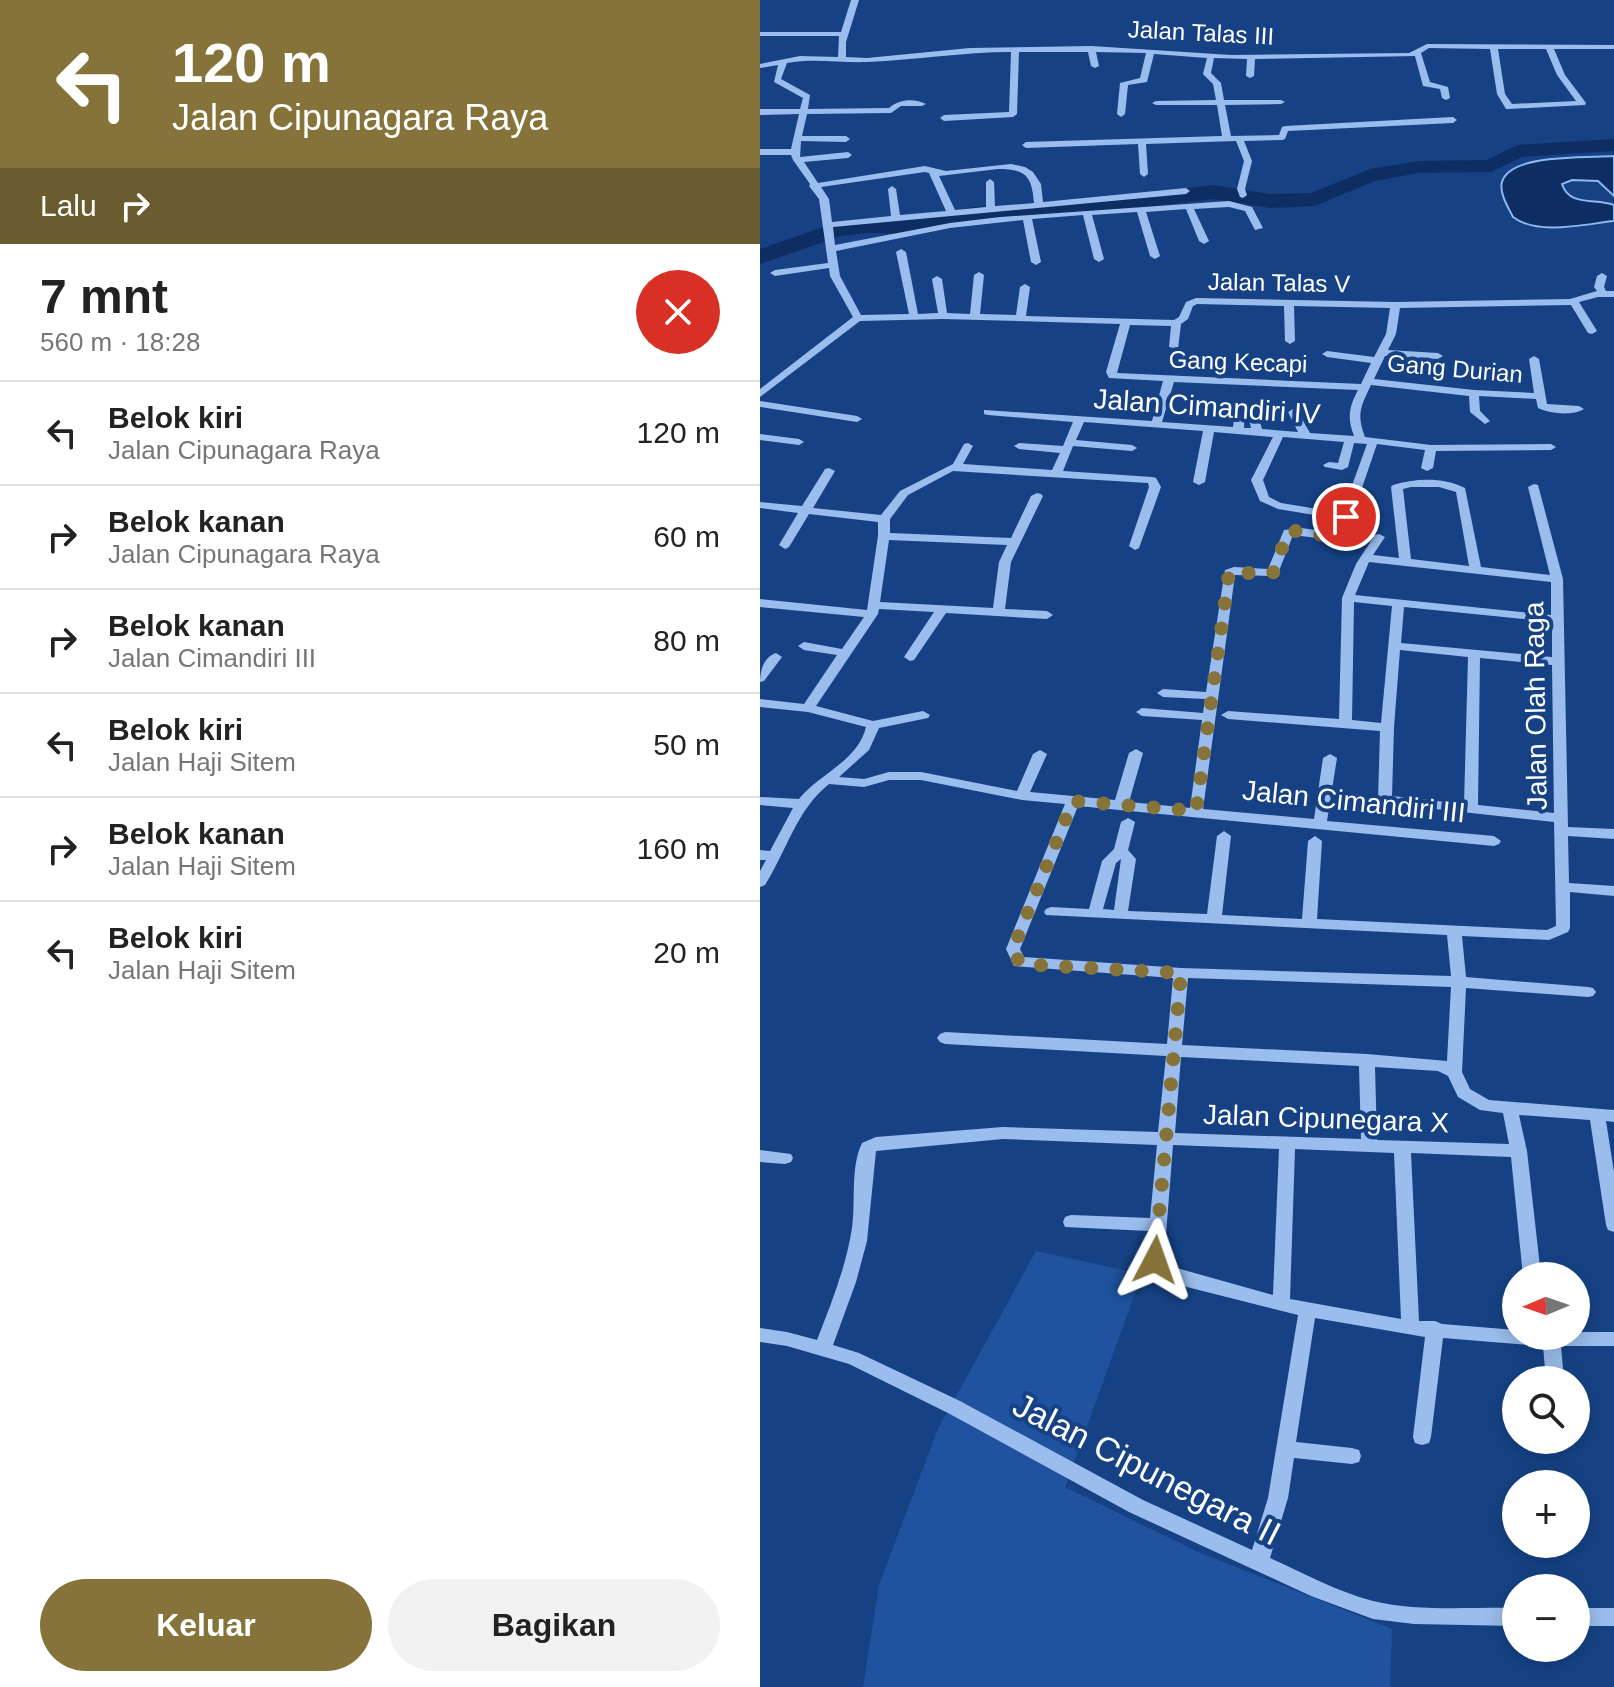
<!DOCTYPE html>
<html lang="id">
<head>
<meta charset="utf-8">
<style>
  :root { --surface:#fff; --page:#f2f2f2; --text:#222; --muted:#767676; --line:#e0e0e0; --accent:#85733a }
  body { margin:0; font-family:Arial,sans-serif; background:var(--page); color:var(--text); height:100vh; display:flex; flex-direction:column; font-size:30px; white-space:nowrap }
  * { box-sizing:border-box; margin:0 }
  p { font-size:26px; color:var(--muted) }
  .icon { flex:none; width:44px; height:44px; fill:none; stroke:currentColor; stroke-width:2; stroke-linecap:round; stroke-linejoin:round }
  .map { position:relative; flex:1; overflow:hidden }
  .drawer { display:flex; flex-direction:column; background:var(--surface); width:760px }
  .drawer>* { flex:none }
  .banner { background:#85733a; color:#fff; overflow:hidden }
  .needle { width:52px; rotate:268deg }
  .controls { position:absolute; left:742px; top:1262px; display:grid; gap:16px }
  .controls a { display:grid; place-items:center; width:88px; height:88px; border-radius:50%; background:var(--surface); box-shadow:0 4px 20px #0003; font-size:40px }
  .pin { position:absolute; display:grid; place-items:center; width:68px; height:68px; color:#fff; margin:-34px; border:4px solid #fff; border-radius:50%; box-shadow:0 2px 8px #0007 }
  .me { position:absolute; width:88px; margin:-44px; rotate:4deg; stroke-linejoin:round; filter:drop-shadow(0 0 6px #0008) }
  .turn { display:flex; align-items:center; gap:28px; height:168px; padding:0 40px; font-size:36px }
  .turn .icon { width:104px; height:104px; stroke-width:2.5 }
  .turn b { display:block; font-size:56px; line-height:68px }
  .then { display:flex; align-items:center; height:76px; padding:0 40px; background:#0003; gap:16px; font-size:30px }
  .round { display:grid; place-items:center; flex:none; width:84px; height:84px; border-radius:42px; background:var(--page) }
  .summary { display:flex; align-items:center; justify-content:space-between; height:136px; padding:0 40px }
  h1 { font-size:48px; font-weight:700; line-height:60px }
  .cta { display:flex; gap:16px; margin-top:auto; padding:16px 40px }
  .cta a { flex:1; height:92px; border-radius:48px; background:var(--accent); color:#fff; font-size:32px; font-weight:700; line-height:92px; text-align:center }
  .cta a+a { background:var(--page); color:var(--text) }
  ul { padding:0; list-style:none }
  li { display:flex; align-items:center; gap:24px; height:104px; padding:0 40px; border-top:2px solid var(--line) }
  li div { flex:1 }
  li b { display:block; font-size:30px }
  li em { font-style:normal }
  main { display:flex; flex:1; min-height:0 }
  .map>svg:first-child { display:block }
  .green { fill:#1f529f }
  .water { fill:#0e2e63; stroke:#8eb7f0; stroke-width:2 }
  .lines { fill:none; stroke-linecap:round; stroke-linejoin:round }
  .river { fill:#0e2e63; fill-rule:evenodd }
  .minor { fill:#9bbded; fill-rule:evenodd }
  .route { stroke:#85733a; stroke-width:14; stroke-dasharray:0 25.2 }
  .labels { text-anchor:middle; stroke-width:8; stroke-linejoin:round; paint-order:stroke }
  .far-street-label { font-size:24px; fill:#fff; stroke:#164285 }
  .street-label { font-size:28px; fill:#fff; stroke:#164285 }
  .near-street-label { font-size:34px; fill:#fff; stroke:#164285 }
</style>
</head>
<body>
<main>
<section class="drawer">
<div class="banner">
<div class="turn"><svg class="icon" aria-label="left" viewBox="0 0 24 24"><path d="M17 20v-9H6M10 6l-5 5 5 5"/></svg><div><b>120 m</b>Jalan Cipunagara Raya</div></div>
<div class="then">Lalu<svg class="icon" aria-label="right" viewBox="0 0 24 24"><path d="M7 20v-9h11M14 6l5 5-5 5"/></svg></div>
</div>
<div class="summary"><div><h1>7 mnt</h1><p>560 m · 18:28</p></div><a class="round" style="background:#d93025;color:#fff"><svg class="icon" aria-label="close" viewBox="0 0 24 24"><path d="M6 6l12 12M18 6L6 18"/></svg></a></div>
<ul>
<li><svg class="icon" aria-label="left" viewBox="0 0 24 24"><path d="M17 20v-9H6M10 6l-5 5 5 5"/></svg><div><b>Belok kiri</b><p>Jalan Cipunagara Raya</p></div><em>120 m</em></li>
<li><svg class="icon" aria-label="right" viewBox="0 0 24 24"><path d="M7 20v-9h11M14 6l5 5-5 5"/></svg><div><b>Belok kanan</b><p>Jalan Cipunagara Raya</p></div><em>60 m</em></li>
<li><svg class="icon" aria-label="right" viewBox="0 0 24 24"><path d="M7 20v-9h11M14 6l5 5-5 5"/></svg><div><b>Belok kanan</b><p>Jalan Cimandiri III</p></div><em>80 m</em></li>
<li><svg class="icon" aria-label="left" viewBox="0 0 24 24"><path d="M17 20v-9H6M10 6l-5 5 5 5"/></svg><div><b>Belok kiri</b><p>Jalan Haji Sitem</p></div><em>50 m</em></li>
<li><svg class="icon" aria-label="right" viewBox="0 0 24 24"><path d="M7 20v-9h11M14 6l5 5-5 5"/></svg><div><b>Belok kanan</b><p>Jalan Haji Sitem</p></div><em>160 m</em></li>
<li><svg class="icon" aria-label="left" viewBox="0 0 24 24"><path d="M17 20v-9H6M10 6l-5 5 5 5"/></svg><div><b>Belok kiri</b><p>Jalan Haji Sitem</p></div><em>20 m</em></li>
</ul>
<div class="cta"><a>Keluar</a><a>Bagikan</a></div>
</section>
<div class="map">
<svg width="854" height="1687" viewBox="0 0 854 1687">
  <rect width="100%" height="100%" fill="#164285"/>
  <polygon class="green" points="276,1251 382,1274 305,1487 438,1552 632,1629 630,1687 103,1687 119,1585 178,1429"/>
  <path class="water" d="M854 156V196L838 181 812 180 802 184C809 207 836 198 854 205V221C825 224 778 236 753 217 748 207 739 193 742 182 750 153 829 158 854 156Z"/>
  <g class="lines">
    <polygon class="river" points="854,139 854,151 762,157 731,172 659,173 615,181 555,206 510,208 453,199 356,211 214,221 146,234 107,233 81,236 0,264 0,249 69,225 107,219 146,220 214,207 356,197 453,185 510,194 551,193 610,169 659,161 727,160 757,145"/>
    <g class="minor">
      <path d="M91 0H99L86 42V57L107 58 210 48 331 46 471 55 649 53 667 44 854 45V49H794L805 75 826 103 825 105 749 109H746L737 94 730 49 669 48 661 53 670 82 688 87 690 98 686 100 682 98 680 89 663 86 655 56 495 59 494 76 490 78 486 76 487 59 454 58 451 73 461 83 464 100H521L525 102 521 104 465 105 471 136 519 135 522 127 525 126 693 117 697 120 693 123 528 131 525 139 522 140 484 141 492 161 485 189 487 195 483 198 480 197 477 189 484 161 476 141 386 144 388 174 384 177 380 174 378 144 266 148 262 145 266 142 462 136 457 105H396L392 103 396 101 456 100 453 84 443 74 447 58 394 54 387 82 368 85 365 114 361 117 357 114 360 83 380 78 386 53 336 52 339 66 335 68 331 66 328 52H259L257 114 253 117 184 121 180 118 184 115 249 112 251 52C203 52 156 60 107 62 80 63 53 58 27 63L21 79 50 95 48 109 129 108C139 99 155 98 166 104L162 106H141L131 113 47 114 42 136H86L90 139 86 142 41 141 40 157 88 152 92 155 88 158 44 162 58 183 165 166 186 171 251 164 265 167 273 172 281 184 283 202 426 188 430 191 426 194 73 227 75 245 190 223 240 217 469 201 492 207 503 228 495 230 485 211 469 207 434 209 449 241 444 244 439 241 426 209 386 212 400 256 395 259 390 256 377 212 332 215 344 259 339 262 334 259 323 215 272 219 281 262 276 265 271 262 263 220 190 228 76 251 80 276 101 315 149 314 136 252 141 249 146 252 158 314 178 313 172 279 177 276 182 279 187 313 210 314 214 275 219 272 224 275 220 314 256 315 260 287 265 284 270 287 266 316 414 320 419 317 426 302 436 298 635 302 810 299 837 291 834 287 837 276 842 273 847 276 844 287 846 291H854V297H838L819 302 837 331 832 334 828 333 811 305 640 308 636 334 628 350 678 353 683 356 678 359 625 356 614 379 714 390 774 393 769 359 774 356 779 359 787 404 819 406 824 409C813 416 791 414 778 408L776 399 719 396 720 411 730 421 725 424 710 412 709 396 611 385C601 406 596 414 605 437L671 445 791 444 796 447 791 450 676 451 673 468 667 471 661 468 665 450 617 444 592 517 581 536 565 539 533 535 517 576 475 575 443 809 554 819 563 758 570 754 577 758 567 821 734 836 741 841 739 844 734 846 318 806 260 949 264 957 421 968 691 976 687 935 286 915 284 912 286 909 291 907 329 909 342 861 354 849 361 822 368 818 375 822 368 850 376 859 368 911 447 914 457 836 464 831 471 836 462 915 542 919 548 841 555 836 562 841 557 919 787 930 796 926 794 822 620 803 618 800 620 731 468 719 461 715 468 711 579 719 582 598 596 564 615 535 619 534 625 537 613 555 639 558 631 487 633 485C656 478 683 477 705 488L721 567 790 575 768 487 774 484 778 485 803 579 808 827 854 829V839L808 836 809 883 854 886V896L810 892V928L808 932 789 940 702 936 706 977 828 987 833 988 836 992 833 996 828 997 706 988 702 1072 710 1089 729 1100 854 1110V1122L846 1121 854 1172V1232L848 1230 846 1225 830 1120 759 1115 767 1151 781 1276H763L751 1157 651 1153 659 1321H675L682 1324 756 1330V1336H816V1332H854V1346H801L804 1380H786L783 1346 683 1338 671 1437 669 1443 662 1445 655 1443 653 1437 665 1337 555 1318 536 1442 592 1448 599 1450 601 1456 599 1462 592 1464 534 1458 528 1498 510 1558C543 1573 578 1592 613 1601 658 1612 710 1607 756 1608V1626L654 1624 613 1619 551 1596 369 1512 188 1413 89 1364 27 1346 0 1342V1328L27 1332 57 1340C71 1304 86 1267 92 1228 96 1201 90 1168 102 1143L116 1137 243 1127 398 1132 406 1056 185 1044 180 1042 177 1038 180 1034 185 1032 407 1044 413 978 254 966 246 949 305 804 262 800 161 780H129L104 787 69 784C37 809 26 852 5 885L0 887V871L6 860H0V850L10 851 33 808 0 805V797L39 799C59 774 98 761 106 727L48 712 0 707V699L44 704 77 655 44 650 38 646 44 642 82 649 104 617 0 607V599L107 610 118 536V522L49 514 29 547 25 549 19 545 38 513 0 508V502L42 506 65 469 69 468 75 471 53 508 121 515 140 491 193 464 204 444 208 443 213 446 203 464 292 470 300 453 259 449 254 446 259 443 303 446 313 422 228 415 224 414V410L392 421 403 381 349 378 346 372 360 324 183 319 100 321 0 397V389L93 317 70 276 69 268 15 276 10 273 15 270 68 263 59 199 49 186 50 184 33 160 31 155H0V149H31L39 114 0 115V109H40L43 98 14 82 18 65 0 68V64L40 56 78 57 79 36H0V32H81ZM738 49H786L797 75 816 101 752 104 745 94ZM238 169C265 169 272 175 274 203L235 206 234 182 230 179 226 182V207L195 210 179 176ZM165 172 169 173 186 211 140 215 136 189 132 186 128 189 131 216 72 222 69 199 61 187ZM437 304 524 306 525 341 530 344 535 341 534 306 630 308 626 334 614 357 567 351 562 354 567 357 611 363 601 384 357 373 370 325 411 326 409 347 418 349 421 324 428 319 433 306ZM414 382 598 390C589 407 587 418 594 436L550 433 537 410 533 409 528 412 538 432 502 429 497 410 492 407 487 410 491 428H484L485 412 480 409 475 412 473 427 402 422ZM324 422 443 431 433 482 439 485 445 482 454 432 513 437 491 480 500 501 518 509 579 519 571 532 541 528 524 530 508 569 474 567 465 570 446 692 403 689 397 693 403 697 445 699 443 713 382 708 376 712 382 716 442 720 430 808 369 802 383 753 376 749 369 753 355 800 270 792 287 754 280 750 273 754 257 791 161 772H129L104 779 79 777 109 750 119 728 168 718 170 715 163 711 113 721 56 706 118 614 119 609 174 612 144 657 150 661 154 660 186 613 287 619 293 615 287 611 245 609 251 562 283 496 281 494 277 493 271 496 251 538 130 533V519L148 495 193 471 388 483 389 487 369 546 375 550 379 548 401 487 396 478 392 477 303 471 313 446 372 451 377 448 372 445 316 440ZM523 437 584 442 578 463 569 462 563 465 565 467 582 470 588 467 594 443 607 444 582 513 521 503 509 497 503 480ZM651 487H679L696 492 709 566 651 559 643 489ZM129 540 247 545 239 562 233 608 120 602ZM609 562 791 582V615L595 595ZM594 602 632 606 621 723 592 720ZM644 607 792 622V657L641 643ZM640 650 708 657 704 804 632 796 634 727ZM720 658 792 665 794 813 718 805ZM361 859 354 910 343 909 356 863ZM428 978 691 987 687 1061 607 1054 422 1045ZM421 1057 599 1066 601 1139 415 1133ZM615 1067 678 1071 688 1076 698 1097 720 1110 743 1113 749 1144 617 1140ZM243 1139 397 1145 390 1218 311 1215 305 1217 303 1222 305 1227 389 1231 386 1260 393 1275 427 1287 538 1315 508 1498 492 1550 383 1500 200 1401 99 1353 73 1345 96 1282 107 1241 116 1151ZM413 1145 519 1149 513 1295 406 1265 404 1260ZM535 1149 634 1153 641 1319 530 1299Z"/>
      <polygon points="0,401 97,416 102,419 97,422 0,407"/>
      <polygon points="0,434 39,439 44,442 39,445 0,440"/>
      <path d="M16 653 22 657 4 681 0 682C0 670 4 657 16 653Z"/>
      <polygon points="0,1150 31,1154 33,1158 31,1162 25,1164 0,1162"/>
      <rect x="816" y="1608" width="38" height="18"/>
    </g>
  </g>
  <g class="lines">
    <path class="route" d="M395 1260 421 973 275 965 259 962 253 949 313 801 436 811 469 573H513L528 532C545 528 561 539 577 534L586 517"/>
  </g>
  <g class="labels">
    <g class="far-street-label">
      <text transform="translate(441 33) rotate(3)" y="8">Jalan Talas III</text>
      <text transform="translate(519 283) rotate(1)" y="8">Jalan Talas V</text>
      <text transform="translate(478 362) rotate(2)" y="8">Gang Kecapi</text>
      <text transform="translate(695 369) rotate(5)" y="8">Gang Durian</text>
    </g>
    <g class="street-label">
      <text transform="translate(447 406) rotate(4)" y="10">Jalan Cimandiri IV</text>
      <text transform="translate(775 706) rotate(-91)" y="10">Jalan Olah Raga</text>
      <text transform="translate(594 801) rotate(6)" y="10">Jalan Cimandiri III</text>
      <text transform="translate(566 1118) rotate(2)" y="10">Jalan Cipunegara X</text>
    </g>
    <g class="near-street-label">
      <text transform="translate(387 1469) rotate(27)" y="12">Jalan Cipunegara II</text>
    </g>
  </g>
</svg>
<div class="controls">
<a><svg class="needle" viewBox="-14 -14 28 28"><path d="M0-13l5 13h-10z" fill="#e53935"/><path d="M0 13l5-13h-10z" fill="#767676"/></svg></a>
<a><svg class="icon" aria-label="search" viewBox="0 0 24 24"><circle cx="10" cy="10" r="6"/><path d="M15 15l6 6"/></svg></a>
<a>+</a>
<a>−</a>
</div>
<div class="pin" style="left:586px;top:517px;background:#d93025"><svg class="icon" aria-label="arrive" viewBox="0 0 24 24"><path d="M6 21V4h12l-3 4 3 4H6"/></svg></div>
<svg class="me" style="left:395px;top:1260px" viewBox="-20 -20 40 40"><path d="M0-17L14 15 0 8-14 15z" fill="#85733a" stroke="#fff" stroke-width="4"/></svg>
</div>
</main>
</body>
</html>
